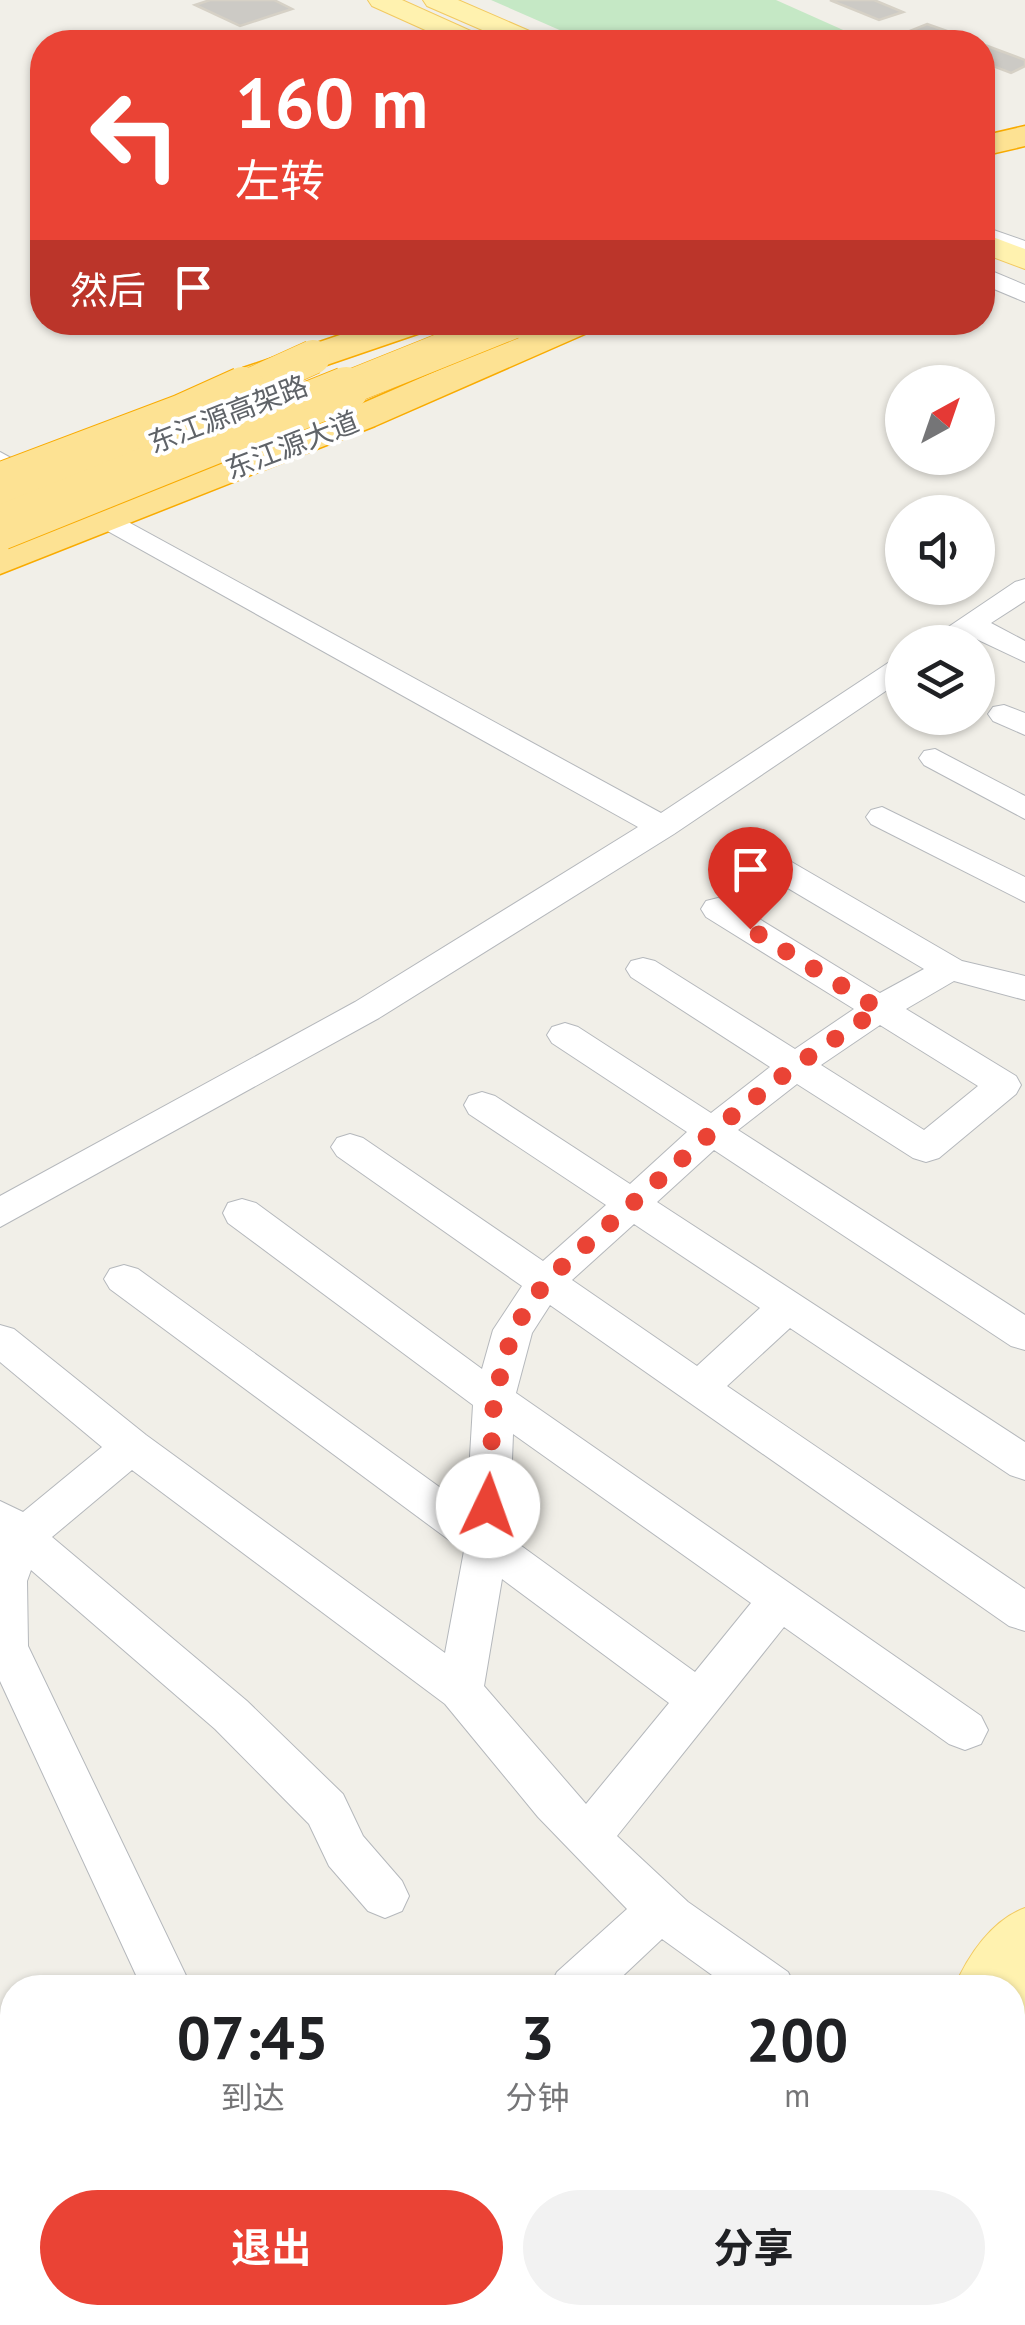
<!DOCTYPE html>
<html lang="zh">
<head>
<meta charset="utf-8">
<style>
  :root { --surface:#fff; --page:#f2f2f2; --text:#202124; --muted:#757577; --accent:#ea4335 }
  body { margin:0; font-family:"PT Sans","Noto Sans SC",sans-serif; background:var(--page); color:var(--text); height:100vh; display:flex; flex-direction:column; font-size:38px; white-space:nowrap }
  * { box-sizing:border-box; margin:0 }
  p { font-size:32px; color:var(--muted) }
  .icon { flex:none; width:55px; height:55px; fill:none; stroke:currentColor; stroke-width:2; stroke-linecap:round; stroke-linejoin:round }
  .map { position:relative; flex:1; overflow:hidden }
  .sheet { position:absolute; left:0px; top:1975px; width:1025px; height:350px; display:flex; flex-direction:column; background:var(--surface); border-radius:40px 40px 0 0; box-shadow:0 2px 8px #0004 }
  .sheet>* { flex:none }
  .guide { position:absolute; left:30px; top:30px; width:965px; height:305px; border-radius:40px; box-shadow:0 2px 8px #0004; background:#ea4335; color:#fff; overflow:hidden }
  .needle { width:65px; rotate:40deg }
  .controls { position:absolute; left:885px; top:365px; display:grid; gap:20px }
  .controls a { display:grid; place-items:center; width:110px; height:110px; border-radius:50%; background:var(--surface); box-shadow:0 2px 8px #0004; font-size:50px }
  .pin { position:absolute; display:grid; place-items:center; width:85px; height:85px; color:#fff; margin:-102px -42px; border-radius:50% 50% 50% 0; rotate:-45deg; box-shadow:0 0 10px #0007 }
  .pin .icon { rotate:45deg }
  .me { position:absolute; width:110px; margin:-55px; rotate:3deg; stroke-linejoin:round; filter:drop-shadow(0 0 8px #0008) }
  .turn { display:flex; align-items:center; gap:35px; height:210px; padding:0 40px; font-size:45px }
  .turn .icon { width:130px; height:130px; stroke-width:2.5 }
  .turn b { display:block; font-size:70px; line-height:85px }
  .then { display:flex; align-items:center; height:95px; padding:0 40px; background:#0003; gap:20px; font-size:38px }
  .eta { display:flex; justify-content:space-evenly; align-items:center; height:170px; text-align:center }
  .eta b { font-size:60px; font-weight:700; line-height:70px }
  .primary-button { display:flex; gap:20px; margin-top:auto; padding:20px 40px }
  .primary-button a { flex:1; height:115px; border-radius:60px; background:var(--accent); color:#fff; font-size:40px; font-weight:700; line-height:115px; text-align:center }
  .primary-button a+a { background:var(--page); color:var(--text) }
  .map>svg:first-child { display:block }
  .commercial { fill:#fef7e0 }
  .green { fill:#c5e8c5 }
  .building { fill:#cccac5; stroke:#d6d1c6; stroke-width:2.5 }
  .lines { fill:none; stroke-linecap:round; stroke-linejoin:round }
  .minor-casing { stroke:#b5b8bc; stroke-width:2 }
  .major-casing { stroke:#f2c960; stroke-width:2 }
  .highway-casing { stroke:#f9ab00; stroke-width:3 }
  .minor { fill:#fff; fill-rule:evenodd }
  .major { fill:#fff2af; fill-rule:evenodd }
  .highway { fill:#fde293; fill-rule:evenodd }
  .highway-bridge-far1-casing { stroke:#f9ab00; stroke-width:35; stroke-linecap:butt }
  .highway-bridge-casing { stroke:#f9ab00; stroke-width:46; stroke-linecap:butt }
  .highway-bridge-far1 { stroke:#fde293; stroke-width:34 }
  .highway-bridge { stroke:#fde293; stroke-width:44 }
  .route { stroke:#ea4335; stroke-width:18; stroke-dasharray:0 32.4 }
  .labels { text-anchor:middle; stroke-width:8; stroke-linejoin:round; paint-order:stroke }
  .far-street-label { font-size:28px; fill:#5f6368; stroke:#fff }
</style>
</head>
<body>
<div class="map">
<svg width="1025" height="2325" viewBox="0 0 1025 2325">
  <rect width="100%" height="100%" fill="#f1efe8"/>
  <polygon class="commercial" points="1025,2158 1025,2325 890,2325 901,2313 1012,2312 1013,2174"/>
  <polygon class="green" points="491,0 776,0 870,42 587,42"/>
  <g class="building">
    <polygon points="210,0 274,0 292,9 240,26 195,5"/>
    <polygon points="830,0 874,0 903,12 879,20"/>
    <polygon points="927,24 978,42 930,42 905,33"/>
    <polygon points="982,44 1025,60 1025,66 1011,73 982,62"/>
  </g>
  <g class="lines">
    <g class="minor-casing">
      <g id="minor">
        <polygon points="982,226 1025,241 1025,256 982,241"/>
        <polygon points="982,267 1025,285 1025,302 982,284"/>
        <polygon points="0,452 661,813 891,661 902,658 902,680 674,834 379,1018 0,1227 0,1196 355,1002 638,827 0,471"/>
        <polygon points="1025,579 1025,601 991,623 1025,641 1025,662 970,636 961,642 926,642 1015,582"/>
        <polygon points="1004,705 1025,713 1025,735 993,721 988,714 993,707"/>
        <polygon points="935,749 1025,796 1025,819 924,765 919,758 924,751"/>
        <polygon points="882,807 1025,877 1025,902 871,824 866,817 871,810"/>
        <path d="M771 854 783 857 962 961 1025 976V1000L954 981 906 1009 1016 1076 1021 1085 1016 1094 939 1158 926 1162 913 1158 797 1084 738 1130 1025 1315V1350L1011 1346 714 1150 657 1202 1025 1442V1480L1010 1475 790 1328 727 1386 1025 1589V1631L1009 1626 550 1305 532 1333 516 1393 981 1716 988 1730 981 1744 965 1750 949 1744 784 1627 617 1836 688 1902 788 1972 796 1988H730L662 1939 610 1988H549L557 1972 627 1909 538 1817 445 1704 132 1470 52 1537 247 1701 343 1794 363 1836 402 1881 409 1896 402 1911 385 1918 368 1911 329 1866 309 1824 215 1729 31 1570 27 1581 28 1646 192 1988H142L0 1681V1501L23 1512 102 1447 0 1362V1325L14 1329 146 1435 445 1653 464 1551 110 1289 104 1279 110 1269 124 1265 138 1269 467 1507 473 1405 228 1223 223 1213 228 1203 242 1199 256 1203 482 1369 493 1330 522 1286 337 1156 331 1147 337 1138 350 1134 363 1138 543 1261 606 1205 469 1114 464 1105 469 1096 482 1092 495 1096 630 1184 687 1132 552 1043 547 1035 552 1027 565 1023 578 1027 711 1113 770 1067 631 977 626 969 631 961 643 958 655 961 795 1049 854 1009 706 917 701 909 706 901 718 898 730 901 880 993 924 969 759 871 754 864 759 857ZM880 1025 978 1086 924 1130 821 1065ZM634 1224 760 1308 697 1366 572 1280ZM513 1434 751 1603 695 1672 509 1537ZM502 1579 669 1703 586 1804 484 1686Z"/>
        <polygon points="1012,2110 1025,2115 1025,2170 1012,2165"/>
        <polygon points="82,2312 136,2312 133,2325 79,2325"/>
        <polygon points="359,2312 418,2312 420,2318 417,2325 364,2325"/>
      </g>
    </g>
    <g class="major-casing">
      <g id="major">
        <polygon points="368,0 402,0 473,32 477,38 474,42 452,42 372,6"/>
        <polygon points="423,0 458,0 541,36 544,42 510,42 427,6"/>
        <polygon points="982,233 1025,249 1025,269 982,253"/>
        <path d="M1025 1908V2052L1012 2057V1988H954C968 1955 992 1920 1025 1908Z"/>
        <polygon points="659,2312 802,2312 797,2325 654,2325"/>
      </g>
    </g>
    <g class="highway-casing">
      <g id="highway">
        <polygon points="1025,126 1025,146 982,156 982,136"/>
        <polygon points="378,322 434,322 429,330 271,384 257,387 243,384 238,376 243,368"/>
        <polygon points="549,322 599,322 594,330 375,426 0,574 0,546 347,410"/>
      </g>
    </g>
    <use href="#minor" class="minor"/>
    <use href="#major" class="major"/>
    <use href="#highway" class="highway"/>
    <g class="highway-bridge-far1-casing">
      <g id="highway-bridge-far1">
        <polyline points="238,391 313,357"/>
        <polyline points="340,391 512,322"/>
      </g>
    </g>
    <g class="highway-bridge-casing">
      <g id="highway-bridge">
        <polyline points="0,485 183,416 243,389"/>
        <polyline points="0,528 346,389"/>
      </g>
    </g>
    <use href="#highway-bridge-far1" class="highway-bridge-far1"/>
    <use href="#highway-bridge" class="highway-bridge"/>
  </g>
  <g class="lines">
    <polyline class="route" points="488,1506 494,1399 513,1330 546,1281 712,1132 795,1066 879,1009 750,929"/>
  </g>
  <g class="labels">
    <g class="far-street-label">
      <text transform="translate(228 414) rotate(-21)" y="10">东江源高架路</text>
      <text transform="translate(292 445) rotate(-21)" y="10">东江源大道</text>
    </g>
  </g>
</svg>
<div class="controls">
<a><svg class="needle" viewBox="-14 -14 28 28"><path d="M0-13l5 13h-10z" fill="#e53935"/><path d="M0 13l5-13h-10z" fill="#757577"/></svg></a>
<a><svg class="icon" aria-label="sound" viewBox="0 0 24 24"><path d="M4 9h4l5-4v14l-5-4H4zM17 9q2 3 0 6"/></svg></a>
<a><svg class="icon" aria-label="layers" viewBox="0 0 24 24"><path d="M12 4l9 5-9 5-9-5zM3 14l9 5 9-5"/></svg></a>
</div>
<div class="pin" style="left:750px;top:929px;background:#d93025"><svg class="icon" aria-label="arrive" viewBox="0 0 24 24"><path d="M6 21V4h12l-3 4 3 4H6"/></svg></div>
<svg class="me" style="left:488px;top:1506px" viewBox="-20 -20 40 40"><circle r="19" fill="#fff"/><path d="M0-13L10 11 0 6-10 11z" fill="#ea4335"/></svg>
<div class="guide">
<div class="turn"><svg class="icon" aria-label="left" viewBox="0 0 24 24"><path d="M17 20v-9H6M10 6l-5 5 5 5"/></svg><div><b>160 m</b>左转</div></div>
<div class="then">然后<svg class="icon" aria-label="arrive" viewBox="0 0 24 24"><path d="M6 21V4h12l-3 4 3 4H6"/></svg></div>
</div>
<section class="sheet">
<div class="eta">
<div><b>07:45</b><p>到达</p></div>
<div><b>3</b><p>分钟</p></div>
<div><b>200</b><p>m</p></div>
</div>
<div class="primary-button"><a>退出</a><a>分享</a></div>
</section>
</div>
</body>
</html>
